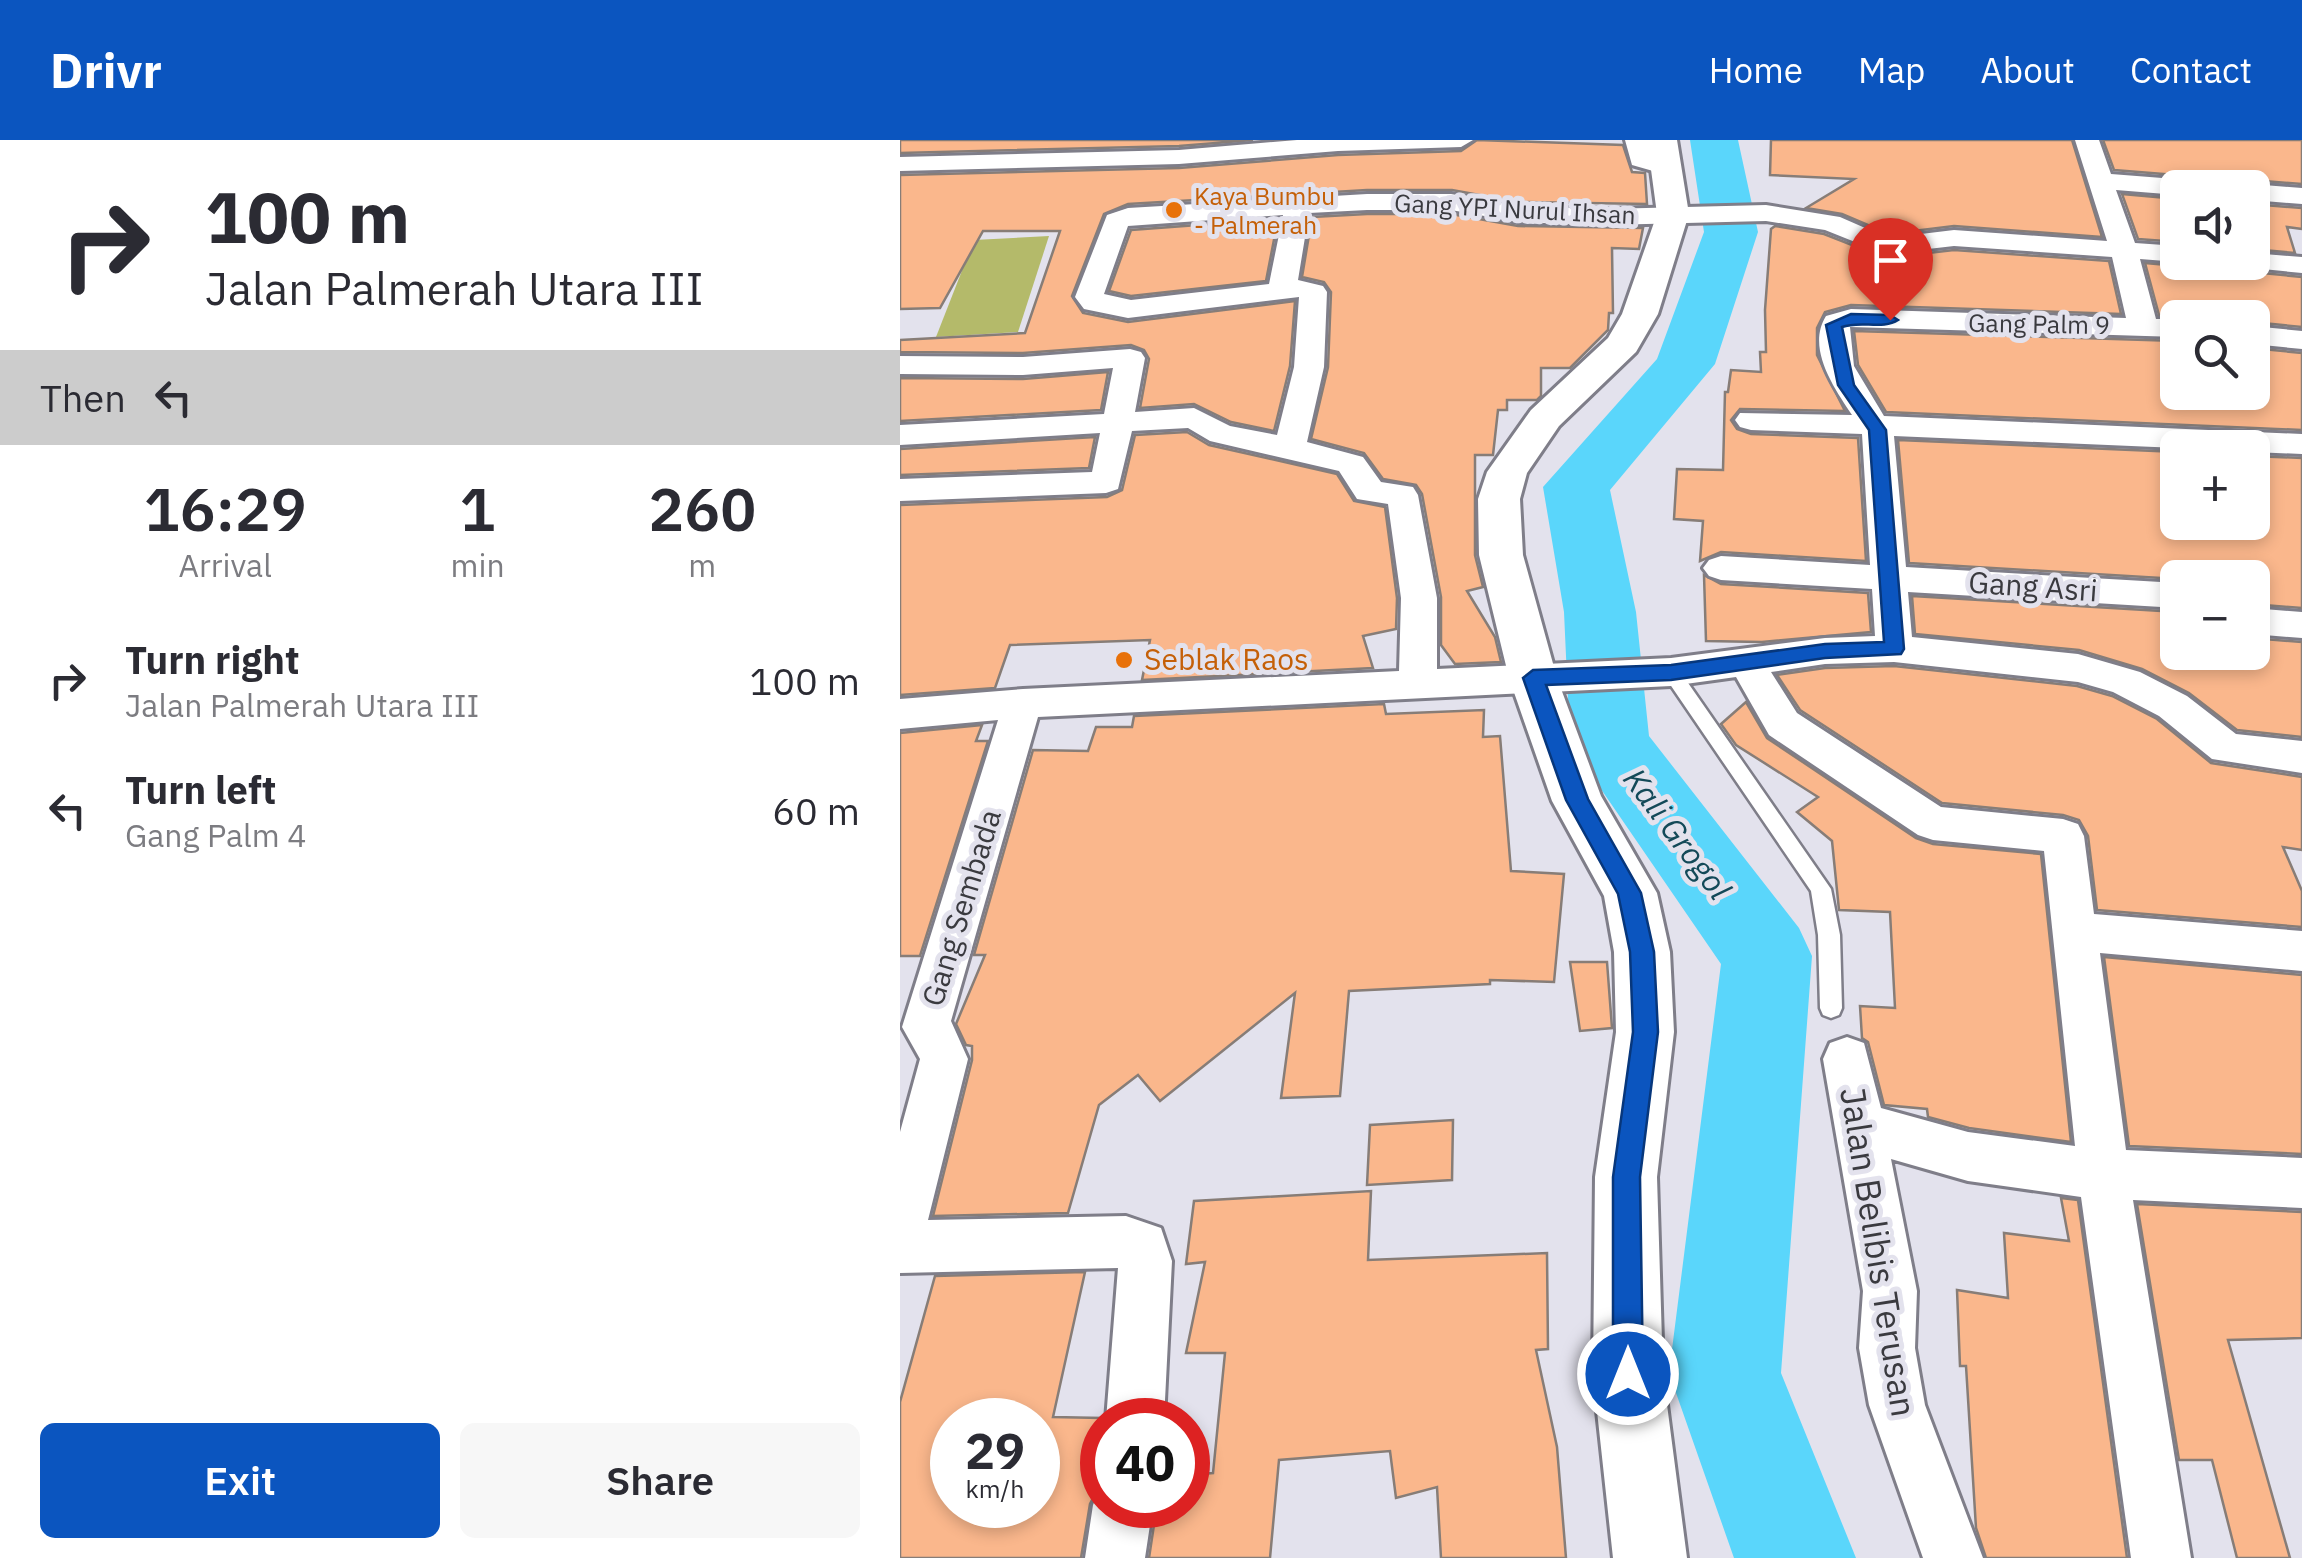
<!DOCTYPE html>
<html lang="en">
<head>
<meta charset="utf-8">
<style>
  :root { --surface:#fff; --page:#f7f7f7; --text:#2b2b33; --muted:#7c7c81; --accent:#0b55bf }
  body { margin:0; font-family:"IBM Plex Sans",sans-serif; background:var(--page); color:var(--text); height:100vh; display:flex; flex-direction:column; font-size:38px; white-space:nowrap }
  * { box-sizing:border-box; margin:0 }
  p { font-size:32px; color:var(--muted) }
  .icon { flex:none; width:55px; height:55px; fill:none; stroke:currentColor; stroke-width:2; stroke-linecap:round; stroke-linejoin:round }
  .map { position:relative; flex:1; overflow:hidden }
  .details { display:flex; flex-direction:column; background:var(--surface); width:900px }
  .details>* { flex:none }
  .banner { background:#fff; color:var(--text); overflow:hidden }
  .controls { position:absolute; left:1260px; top:30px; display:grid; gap:20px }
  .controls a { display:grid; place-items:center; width:110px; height:110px; border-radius:15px; background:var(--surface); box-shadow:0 5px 15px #0003; font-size:50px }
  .speed { position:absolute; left:30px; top:1258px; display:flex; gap:20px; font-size:50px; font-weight:700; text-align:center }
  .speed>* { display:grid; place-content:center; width:130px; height:130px; border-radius:50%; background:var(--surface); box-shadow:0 5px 15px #0003; line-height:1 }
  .speed small { font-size:25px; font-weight:400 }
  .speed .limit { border:15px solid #d22; background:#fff; color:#111 }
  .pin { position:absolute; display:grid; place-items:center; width:85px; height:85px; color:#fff; margin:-102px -42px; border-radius:50% 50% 50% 0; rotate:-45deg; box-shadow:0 0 10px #0007 }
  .pin .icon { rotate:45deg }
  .me { position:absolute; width:110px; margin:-55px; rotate:0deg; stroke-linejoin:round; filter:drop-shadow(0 0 8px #0008) }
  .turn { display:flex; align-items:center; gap:35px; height:210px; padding:0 40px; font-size:45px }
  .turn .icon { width:130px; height:130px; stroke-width:2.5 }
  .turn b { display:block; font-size:70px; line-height:85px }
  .then { display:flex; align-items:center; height:95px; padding:0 40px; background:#0003; gap:20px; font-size:38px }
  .eta { display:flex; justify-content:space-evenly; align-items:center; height:170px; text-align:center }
  .eta b { font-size:60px; font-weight:600; line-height:70px }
  .cta { display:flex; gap:20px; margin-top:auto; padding:20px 40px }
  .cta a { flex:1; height:115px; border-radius:15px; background:var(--accent); color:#fff; font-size:40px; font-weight:600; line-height:115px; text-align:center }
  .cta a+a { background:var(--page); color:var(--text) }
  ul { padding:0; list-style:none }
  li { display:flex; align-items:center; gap:30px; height:130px; padding:0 40px }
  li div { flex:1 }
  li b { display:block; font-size:38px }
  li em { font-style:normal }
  header { display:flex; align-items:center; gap:60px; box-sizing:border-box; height:140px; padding:0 50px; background:var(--accent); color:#fff }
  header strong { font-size:48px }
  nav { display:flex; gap:55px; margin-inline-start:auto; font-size:35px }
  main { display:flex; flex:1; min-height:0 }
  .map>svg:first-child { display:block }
  .green { fill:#b4ba6a }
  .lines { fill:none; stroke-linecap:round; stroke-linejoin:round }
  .river { fill:#5ad6fb; fill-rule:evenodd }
  .building { fill:#fab78c; stroke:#877d77; stroke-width:2.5; fill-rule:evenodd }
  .service-casing { stroke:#7f7e89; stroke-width:5 }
  .minor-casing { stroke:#7f7e89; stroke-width:6 }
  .tertiary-casing { stroke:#7f7e89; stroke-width:6 }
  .service { fill:#fff; fill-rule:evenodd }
  .minor { fill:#fff; fill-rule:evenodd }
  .tertiary { fill:#fff; fill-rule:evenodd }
  .route { fill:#0b55bf; stroke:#07377c; stroke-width:2.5 }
  .food-dot { fill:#e8710a; stroke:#e3e2ed; stroke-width:4 }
  .labels { text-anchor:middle; stroke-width:10; stroke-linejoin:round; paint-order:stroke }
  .far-food-label { font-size:25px; fill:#c56008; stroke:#e3e2ed; text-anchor:start }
  .far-street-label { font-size:25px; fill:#3a3a3f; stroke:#e3e2ed }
  .street-label { font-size:30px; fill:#3a3a3f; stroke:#e3e2ed }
  .food-label { font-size:30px; fill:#c56008; stroke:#e3e2ed; text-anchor:start }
  .water-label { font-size:32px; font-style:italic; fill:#134958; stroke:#e3e2ed }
  .near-street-label { font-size:35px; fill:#3a3a3f; stroke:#e3e2ed }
</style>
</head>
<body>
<header>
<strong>Drivr</strong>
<nav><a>Home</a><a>Map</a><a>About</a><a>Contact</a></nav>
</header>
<main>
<section class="details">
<div class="banner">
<div class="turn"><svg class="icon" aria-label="right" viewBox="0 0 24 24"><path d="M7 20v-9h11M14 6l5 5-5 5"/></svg><div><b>100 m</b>Jalan Palmerah Utara III</div></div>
<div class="then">Then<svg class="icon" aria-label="left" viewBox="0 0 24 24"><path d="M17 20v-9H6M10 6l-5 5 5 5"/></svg></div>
</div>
<div class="eta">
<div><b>16:29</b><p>Arrival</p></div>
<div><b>1</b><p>min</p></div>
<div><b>260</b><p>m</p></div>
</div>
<ul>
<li><svg class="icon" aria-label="right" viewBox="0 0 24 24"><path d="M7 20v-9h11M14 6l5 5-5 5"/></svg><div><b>Turn right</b><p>Jalan Palmerah Utara III</p></div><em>100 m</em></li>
<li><svg class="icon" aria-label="left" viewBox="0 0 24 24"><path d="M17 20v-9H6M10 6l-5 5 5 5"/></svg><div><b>Turn left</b><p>Gang Palm 4</p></div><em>60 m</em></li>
</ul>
<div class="cta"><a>Exit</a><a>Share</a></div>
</section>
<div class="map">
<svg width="1402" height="1418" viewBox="0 0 1402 1418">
  <rect width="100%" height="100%" fill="#e3e2ed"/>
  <polygon class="green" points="149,96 118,192 36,197 74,100"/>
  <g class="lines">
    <polygon class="river" points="790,0 838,0 858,92 815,224 710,350 736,472 749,596 899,788 912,816 881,1233 956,1418 834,1418 769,1233 821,824 670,604 664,472 643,347 757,219 804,92"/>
  </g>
  <g class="building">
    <polygon points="0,0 353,0 279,6 0,13"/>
    <polygon points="577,0 723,5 732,32 745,33 747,64 618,62 552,50 467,50 228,64 204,74 172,156 183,173 228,182 395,161 390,226 374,291 331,282 294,264 240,268 249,219 244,210 231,205 123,213 0,212 0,200 125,193 160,91 83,91 40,168 0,169 0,35 279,28 438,15 561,11"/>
    <polygon points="871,0 1172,0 1202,97 1054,86 989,94 942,74 906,68 954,39 870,35"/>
    <polygon points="1203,0 1402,0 1402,44 1352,40 1338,48 1304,47 1288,36 1214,30"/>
    <polygon points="1222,54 1278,59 1278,102 1238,99"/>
    <polygon points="1352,64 1402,68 1402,89 1387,87 1395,113 1352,109"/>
    <polygon points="467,74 551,74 618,86 743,88 739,109 712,108 713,173 709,173 708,190 670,228 641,228 641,256 637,260 607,260 607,270 598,270 593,315 575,315 575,415 583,447 567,451 595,497 601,522 555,524 541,505 541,457 522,354 516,345 483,339 464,313 411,299 428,227 431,152 424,142 402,137 412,77"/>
    <polygon points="378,79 366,141 231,156 209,151 231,90"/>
    <polygon points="875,86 924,94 985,118 1054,110 1209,121 1221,174 951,165 925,172 917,188 917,215 945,271 840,269 831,280 837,289 851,294 958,298 966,421 821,412 800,421 803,381 774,379 777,329 823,330 825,252 828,252 831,230 861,232 860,212 866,212 865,170 871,89"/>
    <polygon points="1282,122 1336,122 1342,131 1402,137 1402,187 1352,182 1352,178 1259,175 1245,123 1278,126"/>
    <polygon points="954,191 1278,201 1278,252 1352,255 1352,208 1402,213 1402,290 986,272 958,225"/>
    <polygon points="208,232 201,270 0,281 0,238 123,239"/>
    <polygon points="287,292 309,305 437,334 454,361 485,367 497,458 496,489 463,496 473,528 242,540 250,500 110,505 95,548 0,555 0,365 207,357 222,350 235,295"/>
    <polygon points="195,297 189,328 0,335 0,309"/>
    <polygon points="998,300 1278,312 1278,382 1352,385 1352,316 1402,318 1402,468 1352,464 1352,438 1278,439 1009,423"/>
    <polygon points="804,435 821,444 968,453 971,492 862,502 806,501"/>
    <polygon points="1012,456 1278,472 1278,512 1352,512 1352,498 1402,502 1402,597 1337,590 1289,553 1242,529 1179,510 1015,494"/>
    <polygon points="994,526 1177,546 1212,556 1257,579 1311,623 1402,637 1402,710 1383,707 1402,751 1402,787 1197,770 1188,696 1179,680 1163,675 1042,663 900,570 877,535 925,528"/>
    <polygon points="846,562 867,598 1016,698 1033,704 1141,714 1171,1002 1069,988 1028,977 1027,969 984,965 968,902 962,898 960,866 995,868 990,772 939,770 932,701 897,672 918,657 836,605 821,584"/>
    <polygon points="484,564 486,574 584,570 583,597 600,596 611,731 664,734 654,842 590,840 590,844 449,851 440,956 381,958 395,853 260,961 238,935 199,965 168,1073 33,1076 72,920 72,906 66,905 56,884 85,815 74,815 133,610 188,611 196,587 232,587 234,576"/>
    <polygon points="82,585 76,601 88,601 20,816 0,816 0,593"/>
    <polygon points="1204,817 1402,835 1402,1014 1229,1006"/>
    <polygon points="670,822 707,822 712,888 680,891"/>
    <polygon points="553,980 552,1040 467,1045 470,985"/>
    <polygon points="471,1051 468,1120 647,1113 648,1209 636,1210 657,1307 666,1418 541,1418 537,1347 496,1358 490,1311 379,1320 370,1418 249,1418 257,1365 288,1365 288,1335 313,1333 325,1213 286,1213 305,1122 286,1124 294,1061"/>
    <polygon points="1161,1058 1178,1060 1227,1418 1086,1418 1076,1388 1066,1226 1060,1226 1057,1150 1108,1158 1104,1093 1169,1101"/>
    <polygon points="1237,1064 1402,1072 1402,1198 1328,1200 1390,1418 1337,1418 1312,1320 1279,1320"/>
    <path d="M185 1132 153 1277 202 1278V1341L190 1364 181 1418H0V1262L35 1136ZM52 1280H138V1365H52Z"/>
  </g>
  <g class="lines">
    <g class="service-casing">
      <polygon id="service" points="771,525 777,527 931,749 940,795 942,868 939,875 931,878 923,875 920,868 918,795 911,751 765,537 762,532"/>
    </g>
    <g class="minor-casing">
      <g id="minor">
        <polygon points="397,0 573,0 561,7 438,11 279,24 0,31 0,17 279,10"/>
        <polygon points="725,0 749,0 752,16 777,18 780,23 777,28 753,31 732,25"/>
        <path d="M1175 0H1199L1211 34 1288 40 1300 48H1278V55L1216 50 1235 103 1278 106V122L1240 119 1256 179H1278V197L950 187 954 226 984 276 1402 294V314L1352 312V308H1278L994 296 1006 427 1278 443V468L1008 452 1012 497 1178 514 1240 532 1287 556 1336 594 1402 601V633L1312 619 1259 576 1213 552 1178 542 994 522 925 524 871 532 897 573 1041 667 1163 679 1178 684 1184 696 1194 774 1402 791V831L1200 813 1226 1010 1402 1018V1068L1233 1060 1291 1418H1231L1181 1057 1068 1041 991 1019 1017 1151 1015 1208 1025 1265 1083 1418H1023L969 1265 959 1208 963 1151 923 919 930 903 947 897 964 903 981 968 1068 992 1175 1006 1144 711 1033 700 1018 695 869 595 836 537 771 546 138 577 51 881 68 919 28 1080 226 1076 261 1088 272 1121 264 1280H206L218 1128 0 1133V992L20 919 2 887 98 580 0 589V559L123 549 499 531 501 458 488 364 457 359 439 331 310 301 288 288 232 291 218 349 206 353 0 361V339L192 332 200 293 0 305V285L204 274 213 228 123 235 0 234V216L123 217 230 209 241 212 245 218 235 272 294 268 330 286 377 295 394 227 399 157 228 178 184 169 175 157 207 75 228 68 467 54H551L618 66 706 69 866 65 940 77 988 98 1054 90 1207 101ZM467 70H551L618 82 706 85 866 81 925 90 985 114 1054 106 1212 117 1226 178 951 169 926 176C906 208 934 248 952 275L840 273 835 280 840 287 851 290 962 294 970 425 821 416 809 420 803 428 809 436 821 440 972 449 975 496 925 498 771 518 537 529V458L518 355 513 347 481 342 463 317 407 302 424 227 427 152 423 146 398 140 409 73ZM383 75 369 144 231 160 204 154 228 86Z"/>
        <polygon points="1352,44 1402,48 1402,64 1352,60 1352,48 1342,48"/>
        <polygon points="1352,113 1402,117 1402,133 1342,127 1339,122 1352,122"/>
        <polygon points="1352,186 1402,191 1402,209 1352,204"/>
        <polygon points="1352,468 1402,472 1402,498 1352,494"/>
        <polygon points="202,1344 202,1365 253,1365 245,1418 185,1418 193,1365"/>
      </g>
    </g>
    <g class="tertiary-casing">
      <polygon id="tertiary" points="747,0 777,0 789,74 758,174 736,212 659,286 627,333 620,359 623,415 657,538 701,656 757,753 770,812 774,892 757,1037 763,1234 787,1418 713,1418 693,1234 695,1037 716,892 714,812 704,756 652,661 609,538 579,415 578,359 587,332 631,270 708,198 722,174 757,74"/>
    </g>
    <use href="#service" class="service"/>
    <use href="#minor" class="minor"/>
    <use href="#tertiary" class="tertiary"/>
  </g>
  <path class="route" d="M951 174 990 175 998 180C983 190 960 180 942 187L954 245 986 290 1004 509 1001 514 925 518 771 540 646 545 688 659 741 753 754 812 758 892 740 1037 743 1234 739 1245 728 1249 717 1245 713 1234V1037L733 892 730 812 718 754 666 660 623 538 633 530 771 525 925 504 984 502 969 290 938 245 926 185Z"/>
  <g class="food-dot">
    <circle cx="274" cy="70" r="10"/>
    <circle cx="224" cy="520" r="10"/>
  </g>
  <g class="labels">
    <g class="far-food-label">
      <text x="294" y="65">Kaya Bumbu<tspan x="294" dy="29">- Palmerah</tspan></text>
    </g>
    <g class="far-street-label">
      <text transform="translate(615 69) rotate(3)" y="9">Gang YPI Nurul Ihsan</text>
      <text transform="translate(1139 184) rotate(1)" y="9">Gang Palm 9</text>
    </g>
    <g class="street-label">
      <text transform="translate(1133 447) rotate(4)" y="10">Gang Asri</text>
      <text transform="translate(62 768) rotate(-73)" y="10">Gang Sembada</text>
    </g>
    <g class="food-label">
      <text x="244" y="530">Seblak Raos</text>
    </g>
    <g class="water-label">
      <text transform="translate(777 694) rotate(53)" y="11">Kali Grogol</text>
    </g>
    <g class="near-street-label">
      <text transform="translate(978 1112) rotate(81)" y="12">Jalan Belibis Terusan</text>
    </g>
  </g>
</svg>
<div class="controls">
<a><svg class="icon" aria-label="sound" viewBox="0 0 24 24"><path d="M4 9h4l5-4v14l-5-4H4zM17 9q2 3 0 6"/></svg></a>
<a><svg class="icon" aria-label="search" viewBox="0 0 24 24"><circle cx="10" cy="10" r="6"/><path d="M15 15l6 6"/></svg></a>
<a>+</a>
<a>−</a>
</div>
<div class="speed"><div>29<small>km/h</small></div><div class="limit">40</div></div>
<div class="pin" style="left:990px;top:180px;background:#d93025"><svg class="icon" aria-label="arrive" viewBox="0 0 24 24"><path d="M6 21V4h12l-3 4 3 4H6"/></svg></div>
<svg class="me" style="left:728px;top:1234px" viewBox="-20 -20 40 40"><circle r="17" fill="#0b55bf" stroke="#fff" stroke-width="3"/><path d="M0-11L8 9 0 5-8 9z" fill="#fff"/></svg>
</div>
</main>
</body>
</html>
